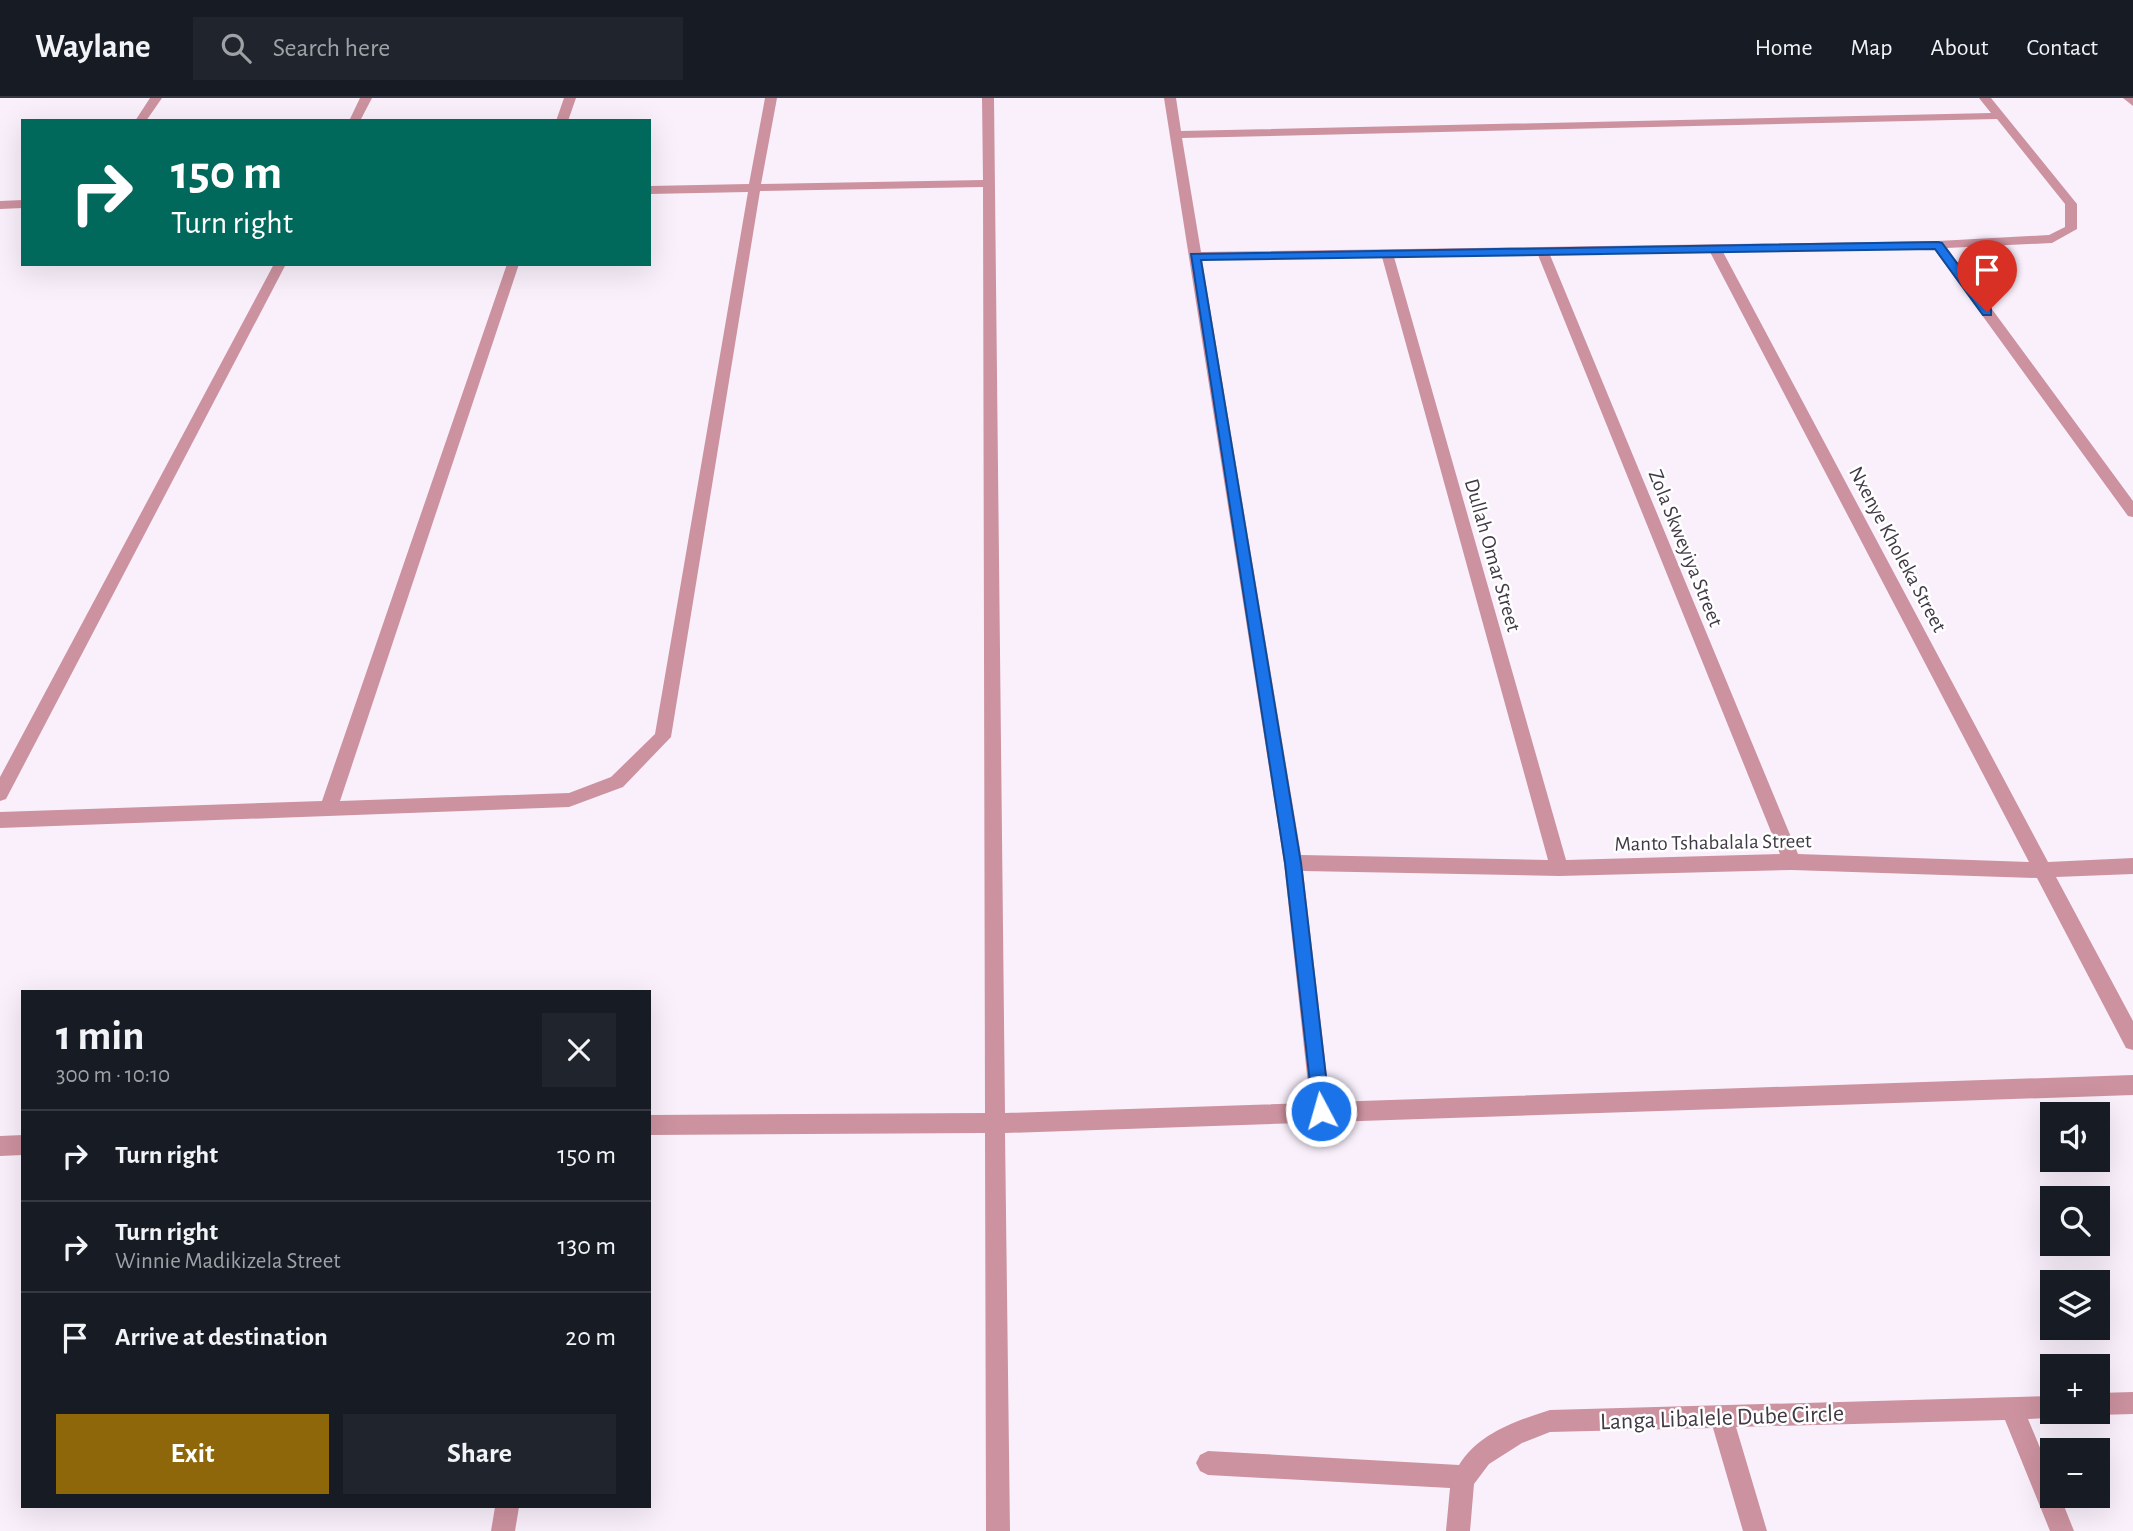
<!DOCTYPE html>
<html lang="en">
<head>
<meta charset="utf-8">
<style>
  :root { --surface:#171b24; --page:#20242c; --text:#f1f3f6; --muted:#9ea1a6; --line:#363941; --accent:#8e670a }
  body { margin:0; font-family:"Alegreya Sans",sans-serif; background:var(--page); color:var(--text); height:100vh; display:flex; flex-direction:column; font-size:26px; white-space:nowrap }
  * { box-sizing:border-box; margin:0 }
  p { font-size:23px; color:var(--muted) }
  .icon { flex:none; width:38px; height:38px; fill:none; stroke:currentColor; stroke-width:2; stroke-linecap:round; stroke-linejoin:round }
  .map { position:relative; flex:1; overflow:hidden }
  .drawer { position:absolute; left:21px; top:892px; width:630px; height:518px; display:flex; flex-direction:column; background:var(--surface); border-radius:0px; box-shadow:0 7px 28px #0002 }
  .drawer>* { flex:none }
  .guide { position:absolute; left:21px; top:21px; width:630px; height:147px; border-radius:0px; box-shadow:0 7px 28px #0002; background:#00695c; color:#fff; overflow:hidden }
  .buttons { position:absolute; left:2040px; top:1004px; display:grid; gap:14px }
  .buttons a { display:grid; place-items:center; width:70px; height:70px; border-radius:0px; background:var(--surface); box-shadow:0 7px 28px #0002; font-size:35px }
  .pin { position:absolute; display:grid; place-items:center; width:60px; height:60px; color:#fff; margin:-72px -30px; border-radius:50% 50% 50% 0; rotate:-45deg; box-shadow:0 0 7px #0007 }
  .pin .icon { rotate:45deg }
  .me { position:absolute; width:77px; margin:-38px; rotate:354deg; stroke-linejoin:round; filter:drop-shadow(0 0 5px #0008) }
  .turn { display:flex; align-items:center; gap:24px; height:147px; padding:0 35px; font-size:32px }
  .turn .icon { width:91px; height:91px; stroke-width:2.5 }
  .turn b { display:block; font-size:49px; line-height:60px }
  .round { display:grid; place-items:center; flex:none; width:74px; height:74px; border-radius:0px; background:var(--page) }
  .head { display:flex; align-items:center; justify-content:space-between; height:119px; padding:0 35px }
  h1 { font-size:42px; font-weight:700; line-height:52px }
  .button { display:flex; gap:14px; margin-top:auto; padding:14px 35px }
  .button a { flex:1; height:80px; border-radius:0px; background:var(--accent); color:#fff; font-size:28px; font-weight:700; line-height:80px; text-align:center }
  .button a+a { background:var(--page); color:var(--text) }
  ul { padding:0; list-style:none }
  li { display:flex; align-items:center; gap:21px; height:91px; padding:0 35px; border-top:2px solid var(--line) }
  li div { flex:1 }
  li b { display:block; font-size:26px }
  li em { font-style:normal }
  header { display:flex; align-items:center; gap:42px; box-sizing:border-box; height:98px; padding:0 35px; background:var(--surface); border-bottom:2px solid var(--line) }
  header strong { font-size:33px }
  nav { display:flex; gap:38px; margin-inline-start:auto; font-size:24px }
  .search { width:490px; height:63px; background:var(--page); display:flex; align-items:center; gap:18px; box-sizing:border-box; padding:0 24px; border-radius:0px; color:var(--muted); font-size:26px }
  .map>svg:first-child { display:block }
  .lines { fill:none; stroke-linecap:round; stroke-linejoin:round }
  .minor { fill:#cc929f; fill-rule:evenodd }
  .route { fill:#1a73e8; stroke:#114b97; stroke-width:2 }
  .labels { text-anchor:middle; stroke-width:5; stroke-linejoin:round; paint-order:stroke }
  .street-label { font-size:21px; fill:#413945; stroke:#fff }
  .near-street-label { font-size:24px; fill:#413945; stroke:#fff }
</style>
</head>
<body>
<header>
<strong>Waylane</strong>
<div class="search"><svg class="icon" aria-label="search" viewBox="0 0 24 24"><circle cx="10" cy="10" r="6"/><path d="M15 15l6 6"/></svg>Search here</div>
<nav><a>Home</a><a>Map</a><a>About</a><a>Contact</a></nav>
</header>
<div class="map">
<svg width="2133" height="1433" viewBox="0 0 2133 1433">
  <rect width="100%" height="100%" fill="#f9f0fc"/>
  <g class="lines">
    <g class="minor">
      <polygon points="150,0 162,0 146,23 135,23"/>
      <polygon points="360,0 372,0 360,23 349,23"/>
      <polygon points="564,0 576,0 568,23 556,23"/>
      <path d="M765 0H777L761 86 983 82 982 0H994L1005 1015 1310 1005 1284 765 1164 0H1176L1181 33 1991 15 1979 0H1991L2077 106V131L2052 145 1947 150 2133 403V419L2128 418 1934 151 1723 154 2048 764 2133 760V776L2056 779 2133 923V952L2126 950 2037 780 1792 772 1559 778 1303 773 1330 1004 2133 977V997L1005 1035 1010 1433H986L985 1035 649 1037V1017L985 1015 983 89 760 93 671 639 623 689 569 709 0 730V714L322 703 507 166H519L340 703 569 695 611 679 655 636 748 94 649 96V88L749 86ZM1997 21 2065 106V129L2049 137 1938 143 1201 154 1182 40ZM1710 154 2029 764 1798 756 1550 157ZM1538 157 1780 756 1566 762 1394 159ZM1382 159 1548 762 1301 757 1202 162Z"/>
      <polygon points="2123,0 2133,0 2133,8"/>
      <polygon points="23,102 23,110 0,111 0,103"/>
      <polygon points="274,166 286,166 6,701 0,703 0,679"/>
      <polygon points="23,1037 23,1057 0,1058 0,1038"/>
      <polygon points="2133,1294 2133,1316 2098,1317 2090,1314 2098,1314 2098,1295"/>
      <path d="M2053 1298V1314H2062L2061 1317 2053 1320 2028 1321 2053 1381V1398H2060L2074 1433H2050L2005 1322 1736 1329 1767 1433H1743L1713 1330 1550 1334 1522 1345 1489 1366 1474 1386 1470 1433H1446L1450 1390 1208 1377 1200 1373 1196 1365 1200 1357 1208 1353 1459 1367C1479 1335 1516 1323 1550 1312Z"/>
      <polygon points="495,1409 519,1409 515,1433 491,1433"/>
    </g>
  </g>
  <polygon class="route" points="1938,144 1942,145 1991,211 1991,217 1983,217 1935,151 1201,162 1301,765 1330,1013 1327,1020 1321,1022 1314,1020 1285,765 1191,156"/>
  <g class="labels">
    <g class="street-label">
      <text transform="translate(1686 450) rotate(68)" y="7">Zola Skweyiya Street</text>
      <text transform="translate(1898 451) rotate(62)" y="7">Nxenye Kholeka Street</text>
      <text transform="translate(1493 457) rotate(74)" y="7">Dullah Omar Street</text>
      <text transform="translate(1713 744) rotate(-1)" y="7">Manto Tshabalala Street</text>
    </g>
    <g class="near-street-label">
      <text transform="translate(1722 1319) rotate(-2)" y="8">Langa Libalele Dube Circle</text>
    </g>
  </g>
</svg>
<div class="buttons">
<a><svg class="icon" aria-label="sound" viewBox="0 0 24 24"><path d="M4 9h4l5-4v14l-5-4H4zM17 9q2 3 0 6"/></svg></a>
<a><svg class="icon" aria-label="search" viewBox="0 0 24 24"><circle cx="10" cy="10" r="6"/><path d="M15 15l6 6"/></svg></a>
<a><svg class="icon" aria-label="layers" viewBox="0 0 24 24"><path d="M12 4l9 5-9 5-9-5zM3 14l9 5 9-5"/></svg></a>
<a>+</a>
<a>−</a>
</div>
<div class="pin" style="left:1987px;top:214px;background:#d93025"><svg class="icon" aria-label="arrive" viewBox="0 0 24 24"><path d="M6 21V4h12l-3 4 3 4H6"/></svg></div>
<svg class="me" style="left:1321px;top:1013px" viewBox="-20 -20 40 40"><circle r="17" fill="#1a73e8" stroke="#fff" stroke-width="3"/><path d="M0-11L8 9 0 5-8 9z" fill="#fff"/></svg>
<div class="guide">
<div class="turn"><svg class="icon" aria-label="right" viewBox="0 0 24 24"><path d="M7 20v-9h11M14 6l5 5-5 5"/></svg><div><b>150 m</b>Turn right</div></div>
</div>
<section class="drawer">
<div class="head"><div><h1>1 min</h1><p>300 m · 10:10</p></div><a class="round"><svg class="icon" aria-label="close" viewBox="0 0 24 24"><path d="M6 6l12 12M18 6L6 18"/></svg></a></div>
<ul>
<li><svg class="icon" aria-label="right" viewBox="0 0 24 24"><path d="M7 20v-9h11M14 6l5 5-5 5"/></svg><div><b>Turn right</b></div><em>150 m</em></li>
<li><svg class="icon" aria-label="right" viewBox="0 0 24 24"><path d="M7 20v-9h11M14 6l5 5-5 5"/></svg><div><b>Turn right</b><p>Winnie Madikizela Street</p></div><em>130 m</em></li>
<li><svg class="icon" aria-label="arrive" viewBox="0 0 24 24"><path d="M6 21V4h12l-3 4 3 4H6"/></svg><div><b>Arrive at destination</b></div><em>20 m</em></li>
</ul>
<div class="button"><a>Exit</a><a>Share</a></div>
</section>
</div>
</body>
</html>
